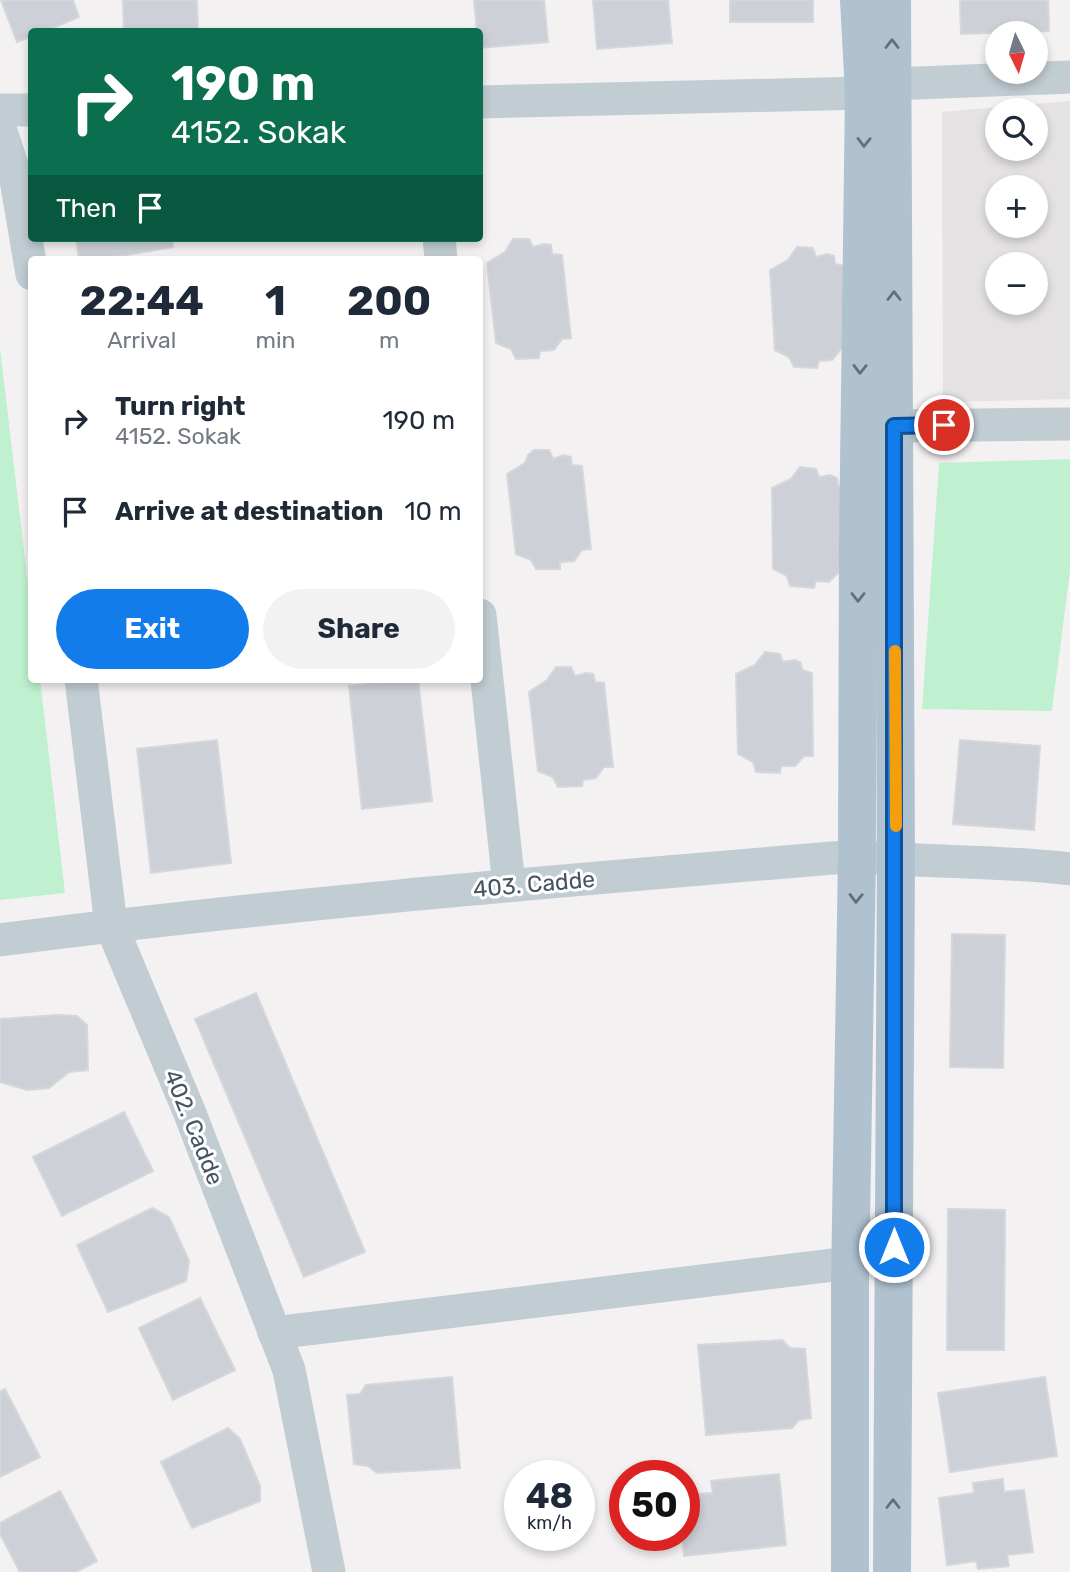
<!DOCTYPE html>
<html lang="en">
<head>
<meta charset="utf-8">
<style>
  :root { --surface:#fff; --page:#f2f2f3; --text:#1f2937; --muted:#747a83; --accent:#137ceb }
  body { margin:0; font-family:Rubik,sans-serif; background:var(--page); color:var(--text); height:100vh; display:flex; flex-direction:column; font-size:26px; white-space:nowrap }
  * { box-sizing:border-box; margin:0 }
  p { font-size:23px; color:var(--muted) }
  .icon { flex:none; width:38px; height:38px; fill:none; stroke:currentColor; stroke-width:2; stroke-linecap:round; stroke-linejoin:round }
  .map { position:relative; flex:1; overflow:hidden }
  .drawer { position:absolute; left:28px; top:256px; width:455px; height:427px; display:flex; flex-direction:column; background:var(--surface); border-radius:7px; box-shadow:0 4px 10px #0003 }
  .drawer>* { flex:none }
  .hud { position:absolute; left:28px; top:28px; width:455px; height:214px; border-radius:7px; box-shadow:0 4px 10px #0003; background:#0b6e4f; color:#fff; overflow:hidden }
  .needle { width:46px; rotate:175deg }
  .buttons { position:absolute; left:985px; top:21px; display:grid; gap:14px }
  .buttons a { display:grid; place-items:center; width:63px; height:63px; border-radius:50%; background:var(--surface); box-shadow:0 4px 10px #0003; font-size:35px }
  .speed { position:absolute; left:504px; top:1460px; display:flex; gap:14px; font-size:35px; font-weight:700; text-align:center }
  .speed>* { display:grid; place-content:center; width:91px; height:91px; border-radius:50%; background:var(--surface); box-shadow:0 4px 10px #0003; line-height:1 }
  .speed small { font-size:18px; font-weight:400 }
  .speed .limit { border:10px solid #d22; background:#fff; color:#111 }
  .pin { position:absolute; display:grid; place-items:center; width:60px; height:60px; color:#fff; margin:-30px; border:4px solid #fff; border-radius:50%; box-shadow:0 2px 7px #0007 }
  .me { position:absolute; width:77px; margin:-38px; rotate:0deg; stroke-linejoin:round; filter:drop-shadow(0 0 5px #0008) }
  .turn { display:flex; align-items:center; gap:24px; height:147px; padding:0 28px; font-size:32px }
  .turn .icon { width:91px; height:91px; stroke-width:2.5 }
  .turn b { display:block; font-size:49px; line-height:60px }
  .then { display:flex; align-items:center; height:66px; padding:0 28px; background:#0003; gap:14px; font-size:26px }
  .eta { display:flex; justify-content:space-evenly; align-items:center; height:119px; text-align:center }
  .eta b { font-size:42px; font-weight:700; line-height:49px }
  .cta { display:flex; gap:14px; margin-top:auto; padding:14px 28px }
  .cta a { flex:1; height:80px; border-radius:42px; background:var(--accent); color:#fff; font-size:28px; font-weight:700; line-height:80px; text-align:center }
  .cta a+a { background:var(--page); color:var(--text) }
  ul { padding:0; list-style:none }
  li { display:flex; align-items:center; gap:21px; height:91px; padding:0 28px }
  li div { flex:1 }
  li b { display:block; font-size:26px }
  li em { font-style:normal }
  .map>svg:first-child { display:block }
  .education { fill:#e4e2e3; fill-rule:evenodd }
  .green { fill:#bff1d0 }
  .building { fill:#cdd0d6; stroke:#d5d7dd; stroke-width:2 }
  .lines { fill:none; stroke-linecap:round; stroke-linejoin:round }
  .minor { stroke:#c1ccd3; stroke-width:33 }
  .major { stroke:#b0c2d0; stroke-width:38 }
  .oneway { stroke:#62707b }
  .route-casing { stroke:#0c5199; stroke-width:18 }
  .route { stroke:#137ceb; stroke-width:12 }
  .slow { stroke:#f59e0b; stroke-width:12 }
  .labels { text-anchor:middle; stroke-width:6; stroke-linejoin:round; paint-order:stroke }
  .street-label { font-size:23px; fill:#48555f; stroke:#fff }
</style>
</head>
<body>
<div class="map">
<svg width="1070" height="1572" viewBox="0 0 1070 1572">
  <rect width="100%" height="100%" fill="#f3f1f1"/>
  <path class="education" d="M1070 101V399L943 402 942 112ZM998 110H1036V149H998ZM998 187H1036V226H998ZM998 264H1036V303H998Z"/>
  <g class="green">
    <polygon points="0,348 31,610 32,679 40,679 65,893 0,900"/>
    <polygon points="1070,459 1070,570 1052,711 922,709 939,463"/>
  </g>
  <g class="building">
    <polygon points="1,0 73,0 79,17 43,32 32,32 32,36 17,42"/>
    <polygon points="123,0 197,0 198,32 124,32"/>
    <polygon points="474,0 544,0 548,42 480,48 480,32 477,32"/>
    <polygon points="593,0 668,0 672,43 597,49"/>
    <rect x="730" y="0" width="83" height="22"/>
    <polygon points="960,0 1048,0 1049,31 961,34"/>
    <polygon points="76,238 172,238 173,247 103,259 79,259"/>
    <polygon points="513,239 529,239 533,247 544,244 551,245 552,254 562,255 571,338 562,339 554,350 540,351 539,358 516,359 511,349 496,343 487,263 505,252"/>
    <polygon points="797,247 813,248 816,257 827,254 834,256 835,264 845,266 849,349 841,349 832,360 819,361 817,368 794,367 789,357 775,350 770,270 788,260"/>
    <polygon points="534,450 549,450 553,459 564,455 571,457 572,465 582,466 591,549 582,550 574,561 560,562 560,569 536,569 531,560 516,554 507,474 525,463 528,455"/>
    <polygon points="800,467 816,469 819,477 830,475 837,478 838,486 847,488 839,572 829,582 816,581 814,588 790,586 787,576 773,569 772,488 791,479"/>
    <polygon points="765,652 780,654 783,662 795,660 801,663 802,670 812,673 813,756 804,756 795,766 781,766 780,773 756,772 753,762 738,754 736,674 755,665"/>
    <polygon points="556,667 571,667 575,676 586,673 593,674 595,682 604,683 613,767 604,767 596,778 583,780 582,786 558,787 553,777 538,771 529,692 547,680"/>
    <polygon points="418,679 432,801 362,809 349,686"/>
    <polygon points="217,740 231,863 151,873 137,749"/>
    <polygon points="960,740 1040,746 1034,830 953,824"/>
    <polygon points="952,934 1005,935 1003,1068 950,1067"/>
    <polygon points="256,993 365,1252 304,1277 195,1019"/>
    <polygon points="58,1015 77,1016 87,1025 88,1070 69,1072 49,1088 27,1090 0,1082 0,1019"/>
    <polygon points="124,1112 153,1171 62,1216 33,1157"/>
    <polygon points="152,1208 169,1217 189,1261 186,1281 108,1312 77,1245"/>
    <polygon points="948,1209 1005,1210 1004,1350 947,1350"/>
    <polygon points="200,1298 235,1370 173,1400 139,1328"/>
    <polygon points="782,1340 790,1348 805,1349 811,1418 799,1420 792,1428 706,1435 698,1345"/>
    <polygon points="452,1377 460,1468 377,1473 368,1466 354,1464 347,1395 360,1394 366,1385"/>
    <polygon points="1045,1377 1057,1456 950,1472 938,1393"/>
    <polygon points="5,1389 40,1457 0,1477 0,1392"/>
    <polygon points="228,1428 240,1439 260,1486 260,1501 192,1528 161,1462"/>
    <polygon points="779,1474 786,1545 684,1556 682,1535 684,1535 684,1505 698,1503 697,1494 713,1493 711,1481"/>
    <polygon points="1003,1479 1004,1492 1024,1490 1033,1552 1007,1555 1009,1566 978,1569 976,1561 947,1565 939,1498 974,1493 973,1483"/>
    <polygon points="60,1491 97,1561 76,1572 20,1572 0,1534 0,1523"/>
  </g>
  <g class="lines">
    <g class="minor">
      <polyline points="892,84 1070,77"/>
      <polyline points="480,102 864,93"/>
      <polyline points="0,110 32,110"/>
      <polyline points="0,128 15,174 32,274"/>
      <polyline points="439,238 441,259"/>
      <polyline points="894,426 1070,424"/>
      <polyline points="480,615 509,885"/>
      <polyline points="81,679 111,925 189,1111 289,1370 329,1572"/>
      <path d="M0 940C285 903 571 880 857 856 928 863 999 860 1070 869"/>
      <polyline points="274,1333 850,1263"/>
    </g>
    <g class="major">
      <polyline points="892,0 896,860 892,1572"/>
      <polyline points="850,1572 850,1282 857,856 858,541 864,93 859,0"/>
    </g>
  </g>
  <defs><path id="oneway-chevron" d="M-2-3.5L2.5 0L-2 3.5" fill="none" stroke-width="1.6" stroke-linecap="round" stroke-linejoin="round" transform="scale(1.75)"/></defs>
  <g class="oneway">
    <use href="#oneway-chevron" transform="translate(892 44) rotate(-90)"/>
    <use href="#oneway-chevron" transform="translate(864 142) rotate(91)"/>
    <use href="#oneway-chevron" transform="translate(894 296) rotate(-90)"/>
    <use href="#oneway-chevron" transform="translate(860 369) rotate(91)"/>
    <use href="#oneway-chevron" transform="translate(858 597) rotate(90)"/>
    <use href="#oneway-chevron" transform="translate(856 898) rotate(91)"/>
    <use href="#oneway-chevron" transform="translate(893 1504) rotate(-90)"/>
  </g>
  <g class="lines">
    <g class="route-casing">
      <polyline id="route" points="894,1247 894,426 944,425"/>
    </g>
    <use href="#route" class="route"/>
    <polyline class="slow" points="895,651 896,826"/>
  </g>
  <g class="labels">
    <g class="street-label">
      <text transform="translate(534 884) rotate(-5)" y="8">403. Cadde</text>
      <text transform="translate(194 1127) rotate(68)" y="8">402. Cadde</text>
    </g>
  </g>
</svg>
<div class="buttons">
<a><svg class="needle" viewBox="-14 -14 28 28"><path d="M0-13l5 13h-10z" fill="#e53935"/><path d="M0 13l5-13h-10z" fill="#747a83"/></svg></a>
<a><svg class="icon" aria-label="search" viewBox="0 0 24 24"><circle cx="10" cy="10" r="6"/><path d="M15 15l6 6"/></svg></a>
<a>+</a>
<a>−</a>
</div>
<div class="speed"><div>48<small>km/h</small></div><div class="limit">50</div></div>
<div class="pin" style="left:944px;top:425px;background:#d93025"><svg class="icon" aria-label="arrive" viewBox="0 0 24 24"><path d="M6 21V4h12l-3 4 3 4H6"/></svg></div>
<svg class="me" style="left:894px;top:1247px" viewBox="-20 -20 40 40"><circle r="17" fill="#137ceb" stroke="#fff" stroke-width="3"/><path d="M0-11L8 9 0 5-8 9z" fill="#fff"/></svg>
<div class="hud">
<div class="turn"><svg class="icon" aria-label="right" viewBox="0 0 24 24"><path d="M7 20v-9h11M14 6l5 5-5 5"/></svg><div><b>190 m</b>4152. Sokak</div></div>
<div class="then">Then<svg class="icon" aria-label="arrive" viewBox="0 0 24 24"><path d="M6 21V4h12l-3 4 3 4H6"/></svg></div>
</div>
<section class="drawer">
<div class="eta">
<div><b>22:44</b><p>Arrival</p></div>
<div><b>1</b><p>min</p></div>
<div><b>200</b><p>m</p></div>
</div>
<ul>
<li><svg class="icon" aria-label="right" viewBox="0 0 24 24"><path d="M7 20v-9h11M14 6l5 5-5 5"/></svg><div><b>Turn right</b><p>4152. Sokak</p></div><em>190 m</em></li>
<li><svg class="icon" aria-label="arrive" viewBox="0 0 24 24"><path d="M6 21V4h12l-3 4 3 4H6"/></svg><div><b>Arrive at destination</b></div><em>10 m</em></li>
</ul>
<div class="cta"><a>Exit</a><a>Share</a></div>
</section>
</div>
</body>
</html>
